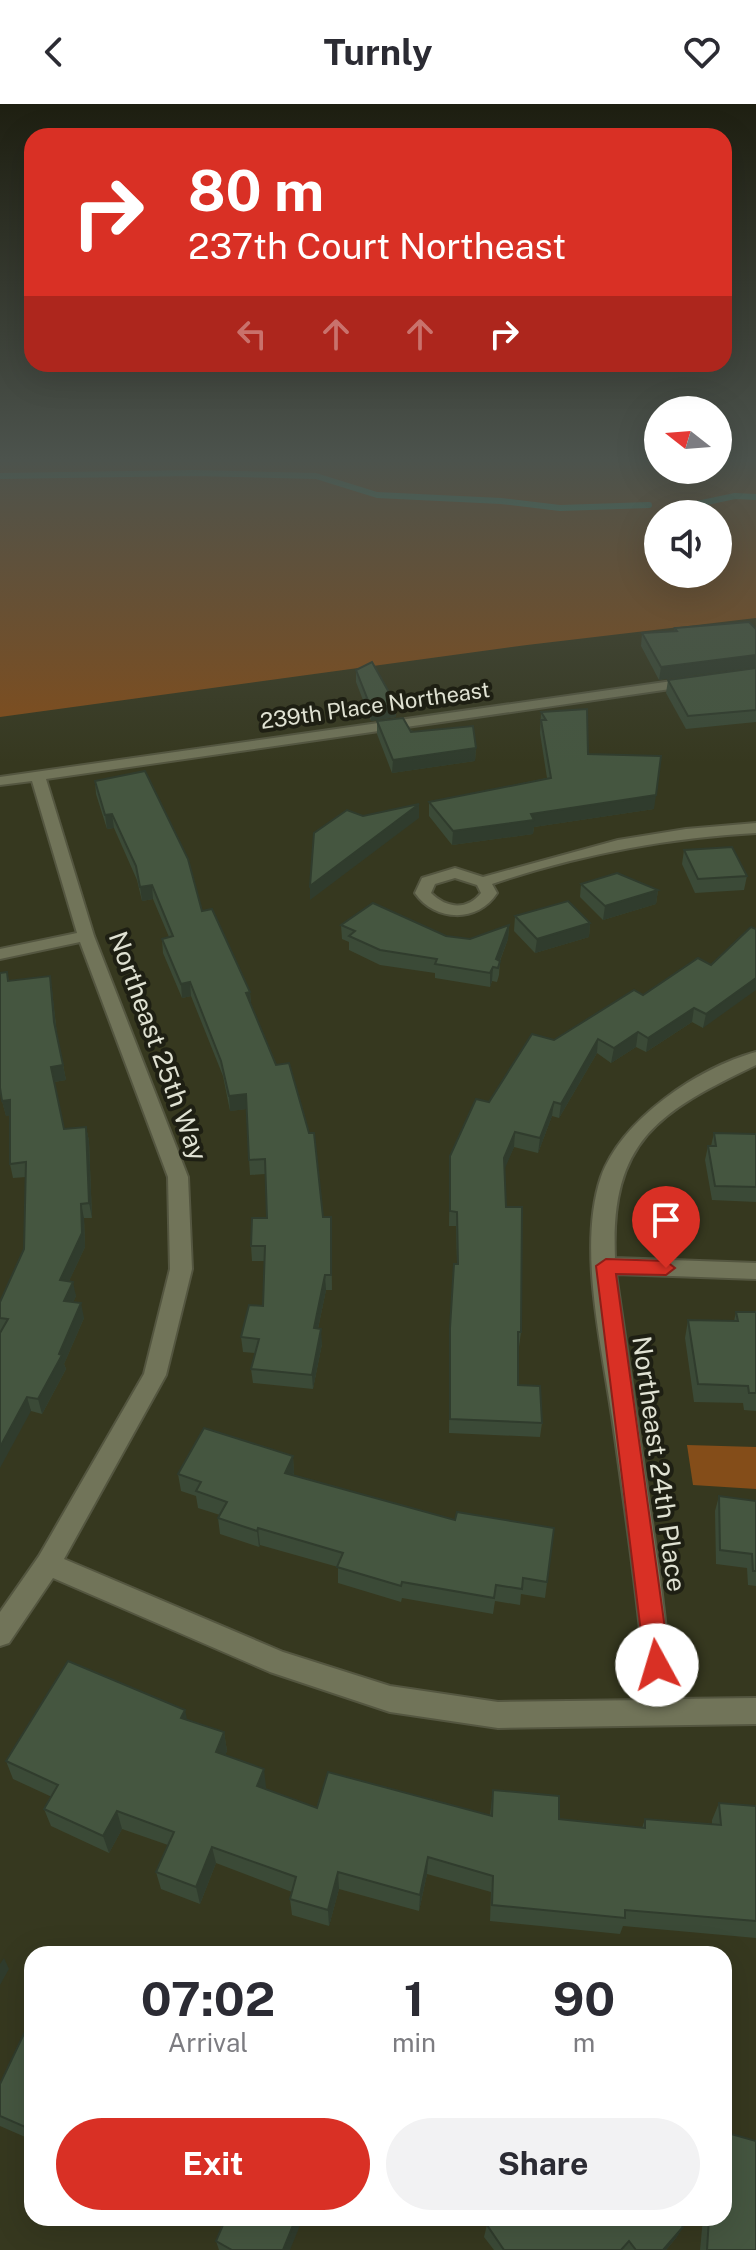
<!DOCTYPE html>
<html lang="en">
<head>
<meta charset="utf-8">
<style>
  :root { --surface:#fff; --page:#f2f2f3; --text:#2b2b33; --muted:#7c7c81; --accent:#d93025 }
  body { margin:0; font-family:"Public Sans",sans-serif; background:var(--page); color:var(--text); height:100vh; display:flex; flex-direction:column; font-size:30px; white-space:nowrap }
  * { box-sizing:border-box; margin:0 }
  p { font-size:26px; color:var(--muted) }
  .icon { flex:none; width:44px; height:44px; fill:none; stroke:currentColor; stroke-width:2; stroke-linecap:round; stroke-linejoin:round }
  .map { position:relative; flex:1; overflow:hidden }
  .details { position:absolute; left:24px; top:1842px; width:708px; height:280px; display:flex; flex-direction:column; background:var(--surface); border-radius:24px; box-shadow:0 8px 32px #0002 }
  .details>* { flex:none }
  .hud { position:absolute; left:24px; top:24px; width:708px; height:244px; border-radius:24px; box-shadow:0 8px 32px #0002; background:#d93025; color:#fff; overflow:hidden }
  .needle { width:52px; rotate:287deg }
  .buttons { position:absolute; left:644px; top:292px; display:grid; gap:16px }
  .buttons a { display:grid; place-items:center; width:88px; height:88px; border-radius:50%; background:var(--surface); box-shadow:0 8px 32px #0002; font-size:40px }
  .pin { position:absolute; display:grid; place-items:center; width:68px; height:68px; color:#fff; margin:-82px -34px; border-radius:50% 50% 50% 0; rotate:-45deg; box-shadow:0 0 8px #0007 }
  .pin .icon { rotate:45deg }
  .me { position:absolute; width:88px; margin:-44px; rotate:354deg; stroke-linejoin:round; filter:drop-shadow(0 0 6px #0008) }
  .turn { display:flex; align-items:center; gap:28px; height:168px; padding:0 32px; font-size:36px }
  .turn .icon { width:104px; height:104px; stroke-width:2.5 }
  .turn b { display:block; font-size:56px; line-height:68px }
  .lanes { display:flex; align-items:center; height:76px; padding:0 32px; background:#0003; justify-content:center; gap:40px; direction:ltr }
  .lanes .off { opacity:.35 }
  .eta { display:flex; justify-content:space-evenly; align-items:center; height:136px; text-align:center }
  .eta b { font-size:48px; font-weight:700; line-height:56px }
  .cta { display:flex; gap:16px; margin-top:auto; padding:16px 32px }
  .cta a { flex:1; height:92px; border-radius:48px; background:var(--accent); color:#fff; font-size:32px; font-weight:700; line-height:92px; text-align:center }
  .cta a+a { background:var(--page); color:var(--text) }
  header { display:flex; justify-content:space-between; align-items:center; height:104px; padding:0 32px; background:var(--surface); font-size:36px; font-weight:700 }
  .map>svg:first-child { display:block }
  .green { fill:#844d19; fill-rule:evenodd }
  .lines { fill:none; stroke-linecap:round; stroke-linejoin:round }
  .stream { stroke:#449277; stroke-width:6 }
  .minor-casing { stroke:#545640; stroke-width:4 }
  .minor { fill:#717459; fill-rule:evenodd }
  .wall { fill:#3b4a37 }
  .shaded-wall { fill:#303c2d }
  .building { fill:#455640; stroke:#303c2d; stroke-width:2 }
  .route { fill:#d93025; stroke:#8d1f18; stroke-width:2 }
  .labels { text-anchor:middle; stroke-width:8; stroke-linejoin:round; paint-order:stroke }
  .far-street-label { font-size:22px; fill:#e0e2d3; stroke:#1e1f13 }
  .street-label { font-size:26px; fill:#e0e2d3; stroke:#1e1f13 }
</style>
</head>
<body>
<header><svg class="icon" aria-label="back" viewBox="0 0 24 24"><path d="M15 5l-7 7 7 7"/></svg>Turnly<svg class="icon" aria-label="heart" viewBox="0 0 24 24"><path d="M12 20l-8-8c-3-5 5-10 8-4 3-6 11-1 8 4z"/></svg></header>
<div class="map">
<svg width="756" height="2146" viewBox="0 0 756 2146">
  <rect width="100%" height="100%" fill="#36381f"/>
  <g class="green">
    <path d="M0 358H658V366H718V358H756V514L527 541 0 613ZM658 410H718V470H658Z"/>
    <polygon points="687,1341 756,1343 756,1385 693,1381"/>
  </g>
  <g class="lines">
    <g class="stream">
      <polyline points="0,372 194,369 316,372 377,391 501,397 560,404 649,401"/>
      <polyline points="697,400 735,392 756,393"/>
    </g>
    <g class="minor-casing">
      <g id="minor">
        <polygon points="718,358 726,358 718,366"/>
        <path d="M693 574 698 575V581L46 675 94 832 188 1073 192 1165 166 1271 64 1455 283 1548 390 1582 498 1598 647 1596C639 1503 626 1411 613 1319 603 1247 577 1144 601 1073 622 1015 698 964 756 948V961C658 1008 610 1037 615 1154L756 1159V1175L616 1170 660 1473 674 1595 756 1594V1620L498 1624 390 1608 270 1568 53 1474 9 1539 0 1542V1508L39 1452 144 1270 170 1165 168 1073 80 838 0 855V845L77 829 32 677 0 681V673Z"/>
        <path d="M756 719V729C665 734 578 751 492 780L497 789C478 819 435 818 415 789L422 774 455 764 483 773 618 736 686 725ZM455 774 477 781 481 789C467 807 446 804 431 789L435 780Z"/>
      </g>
    </g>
    <use href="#minor" class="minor"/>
  </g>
  <g class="wall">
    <polygon points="675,524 756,525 756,563 659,576 641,542 642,529 674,527"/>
    <polygon points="756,564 756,618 686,625 666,589 668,576"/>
    <polygon points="356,566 396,613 371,617 356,578"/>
    <polygon points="541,608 654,705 534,723 533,730 452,741 429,712 429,698 547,674 540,629"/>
    <polygon points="377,617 476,644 475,657 392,669 377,630"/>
    <polygon points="95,677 202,807 250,888 251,902 323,1113 331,1113 332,1186 326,1186 318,1225 322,1240 313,1285 253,1279 251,1265 255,1249 243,1248 241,1233 263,1202 265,1157 252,1157 251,1142 267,1114 265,1070 250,1071 246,1005 230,1007 223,972 191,892 182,894 163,849 162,835 169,833 153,795 142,797 137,776 114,724 107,725 96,690"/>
    <polygon points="684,746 747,772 744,786 695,789 682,760"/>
    <polygon points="581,780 658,786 656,800 603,816 580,793"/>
    <polygon points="515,812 590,819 589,833 535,849 514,827"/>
    <polygon points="341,821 470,835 509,821 508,835 500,857 499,871 497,878 492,877 490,883 435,874 435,869 380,861 349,846 349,838 342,835"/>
    <polygon points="751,823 703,924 692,918 646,948 636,943 611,959 597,949 559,1014 552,1012 538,1049 514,1043 504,1065 506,1103 521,1228 519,1243 518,1243 518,1281 542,1319 540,1333 449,1329 450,1238 454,1160 457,1160 456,1122 449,1122 450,1052 489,998 554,936 643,891 711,861"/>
    <polygon points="7,868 9,877 52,886 57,930 66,976 54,978 64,1025 86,1023 89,1037 92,1114 84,1114 85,1143 69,1177 76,1192 73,1198 84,1214 64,1260 66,1265 42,1310 31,1307 0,1228 0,1198 24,1145 26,1073 13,1074 10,1060 10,1011 6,1012 2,997"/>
    <polygon points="714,1029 756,1030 756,1098 712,1096 705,1056 708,1042 711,1042"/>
    <polygon points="736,1208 756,1208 756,1307 744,1306 743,1299 694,1298 685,1234 688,1216 734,1217"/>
    <polygon points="293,1352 294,1371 455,1416 554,1424 545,1494 521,1490 520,1501 495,1497 493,1510 402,1494 401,1498 338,1479 338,1463 260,1441 259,1443 220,1430 218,1414 220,1411 198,1404 196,1392 181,1387 178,1370"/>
    <polygon points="719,1392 756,1397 756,1482 748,1481 747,1464 716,1460 715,1407"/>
    <polygon points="187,1616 224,1628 227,1647 225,1651 266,1683 265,1685 317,1704 490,1712 493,1686 559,1715 642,1724 645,1715 712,1721 712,1716 719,1699 756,1702 756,1834 623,1822 620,1830 490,1817 491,1788 427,1770 419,1807 339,1785 329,1822 292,1811 290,1795 292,1788 216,1759 200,1800 161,1785 156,1768 168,1741 122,1725 109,1749 51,1722 44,1705 52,1693 13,1675 6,1657"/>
    <polygon points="32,1913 32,2036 0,2022 0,1980"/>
    <polygon points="703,2114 724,2114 756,2146 700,2146"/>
    <polygon points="487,2121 683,2123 676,2134 666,2146 494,2146 484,2133"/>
    <polygon points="216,2137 290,2146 219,2146"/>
  </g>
  <g class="shaded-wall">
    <polygon points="756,551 756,563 659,576 661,563"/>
    <polygon points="396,601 396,613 371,617 371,604"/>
    <polygon points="476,644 475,657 392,669 393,656"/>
    <polygon points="656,691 654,705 534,723 533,730 452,741 453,727 531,710"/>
    <polygon points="419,700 419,714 310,796 310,782"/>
    <polygon points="112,710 114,724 107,725 105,711"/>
    <polygon points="152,781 153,795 142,797 140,783"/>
    <polygon points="658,786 656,800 603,816 605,802"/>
    <polygon points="590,819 589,833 535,849 537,835"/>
    <polygon points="509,821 508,835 497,864 496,855"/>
    <polygon points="493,863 492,877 490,883 490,869"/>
    <polygon points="50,872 52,886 57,933 54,918"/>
    <polygon points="756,874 756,886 703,924 706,910"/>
    <polygon points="190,878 191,892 182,894 181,880"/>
    <polygon points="250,888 251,902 246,889"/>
    <polygon points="694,904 692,918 646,948 648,934"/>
    <polygon points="638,928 636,943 611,959 614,944"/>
    <polygon points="598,935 597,949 559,1014 561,1000"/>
    <polygon points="63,961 66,976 54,978 51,963"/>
    <polygon points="246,990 247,1005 230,1007 229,992"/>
    <polygon points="10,996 14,1011 6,1012 2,997"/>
    <polygon points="554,998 552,1012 538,1049 540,1034"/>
    <polygon points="86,1023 89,1037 92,1114 89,1099"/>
    <polygon points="515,1028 514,1043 503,1069 504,1054"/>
    <polygon points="81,1100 84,1114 85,1143 63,1190 60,1176"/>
    <polygon points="325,1171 326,1186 315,1239 314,1224"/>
    <polygon points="73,1178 76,1192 67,1212 64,1197"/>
    <polygon points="81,1199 84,1214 64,1260 66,1265 42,1310 38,1295"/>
    <polygon points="321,1225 322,1240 313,1285 312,1271"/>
    <polygon points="27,1293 31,1307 0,1364 0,1343"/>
    <polygon points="293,1352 294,1369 287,1385 285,1369"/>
    <polygon points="258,1424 260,1441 259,1443 257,1427"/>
    <polygon points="185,1606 189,1624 181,1614"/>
    <polygon points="224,1628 227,1647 219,1666 216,1648"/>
    <polygon points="264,1665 266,1683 259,1700 257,1682"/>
    <polygon points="117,1707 122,1725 109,1749 103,1732"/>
    <polygon points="212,1743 216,1759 200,1800 196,1783"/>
    <polygon points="428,1753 427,1770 419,1807 420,1791"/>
    <polygon points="338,1768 339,1785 329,1822 328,1806"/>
    <polygon points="4,1854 9,1865 0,1881 0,1860"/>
    <polygon points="296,2114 303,2114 290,2146 283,2146"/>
    <polygon points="683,2123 676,2134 666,2146 663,2146"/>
  </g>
  <g class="building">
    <polygon points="749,518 756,525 756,551 661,563 642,529 677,527 675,524"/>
    <polygon points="372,558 396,601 371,604 356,566"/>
    <polygon points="756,564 756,606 688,612 668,576"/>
    <polygon points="587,605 588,650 661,652 656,691 531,710 534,716 453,727 429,698 551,674 541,616 546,616 541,608"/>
    <polygon points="403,614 411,628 473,622 476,644 393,656 377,617"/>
    <polygon points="145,667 188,755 202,807 212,805 250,888 246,889 276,961 289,959 309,1029 314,1029 323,1113 331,1113 331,1171 325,1171 314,1224 321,1225 312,1271 251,1265 259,1235 241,1233 249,1201 263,1202 265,1142 251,1142 252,1114 267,1114 265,1055 249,1056 246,990 229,992 221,957 190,878 181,880 162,835 173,832 152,781 140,783 136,762 112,710 105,711 95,677"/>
    <polygon points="419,700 310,782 314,729 347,706 363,712"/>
    <polygon points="732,743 747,772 698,775 684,746"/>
    <polygon points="617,769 658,786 605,802 581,780"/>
    <polygon points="568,797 590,819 537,835 515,812"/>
    <polygon points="373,799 446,832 470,835 509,821 496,855 500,857 498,864 493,863 490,869 435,860 437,855 380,846 349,832 355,827 341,821"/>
    <polygon points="751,823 756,825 756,874 706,910 694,904 648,934 638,928 614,944 598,935 561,1000 554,998 540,1034 515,1028 504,1054 506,1103 522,1103 521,1228 518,1228 518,1281 540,1282 542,1319 450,1315 450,1224 454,1160 458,1160 457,1108 450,1107 450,1052 476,995 489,998 532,930 554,936 634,886 643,891 698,854 711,861"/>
    <polygon points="7,868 8,877 50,872 54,918 63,961 51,963 64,1025 86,1023 89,1099 81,1100 82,1129 60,1176 73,1178 64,1197 81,1199 59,1250 62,1251 38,1295 27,1293 0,1343 0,1229 8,1215 0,1214 0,1198 24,1145 26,1058 10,1060 10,996 2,997 0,984 0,869"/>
    <polygon points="714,1029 756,1030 756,1083 715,1082 708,1042 716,1042"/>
    <polygon points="736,1208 756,1208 756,1289 749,1289 748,1282 698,1280 688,1216 738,1217"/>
    <polygon points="204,1324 293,1352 285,1369 455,1416 457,1408 554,1424 547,1478 523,1474 522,1485 496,1481 494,1494 402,1478 401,1482 337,1463 343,1449 258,1424 257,1427 218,1414 227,1398 196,1387 201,1378 178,1370"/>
    <polygon points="719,1392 756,1397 756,1467 753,1467 752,1450 720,1446"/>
    <polygon points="68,1557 185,1606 181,1614 224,1628 216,1648 264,1665 257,1682 317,1704 328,1668 492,1712 493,1686 559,1692 559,1715 645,1724 645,1715 721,1721 719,1699 756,1702 756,1817 625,1806 625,1814 492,1801 493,1772 428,1753 420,1791 338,1768 328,1806 290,1795 296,1773 212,1743 196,1783 156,1768 174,1728 117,1707 103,1732 44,1705 58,1681 6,1657"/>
    <polygon points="32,1913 32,2026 0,2012 0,1980"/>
    <polygon points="724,2028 756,2037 756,2146 707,2146 709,2114 724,2114"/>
    <polygon points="226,2114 296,2114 283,2146 232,2146 216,2137"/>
    <polygon points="494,2114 676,2114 683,2123 663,2146 636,2146 629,2137 621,2146 504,2146 487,2121"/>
  </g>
  <linearGradient id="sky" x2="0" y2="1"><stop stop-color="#1e1f11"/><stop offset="0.54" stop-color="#4c534d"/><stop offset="1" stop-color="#4c534d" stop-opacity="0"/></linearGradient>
  <rect width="756" height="659" fill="url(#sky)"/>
  <polygon class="route" points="606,1155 666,1157 675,1164 666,1171 616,1170 670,1561 666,1569 657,1573 649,1569 645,1561 596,1162"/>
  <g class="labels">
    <g class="far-street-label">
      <text transform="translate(375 601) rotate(-8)" y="8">239th Place Northeast</text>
    </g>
    <g class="street-label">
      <text transform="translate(158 942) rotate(70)" y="9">Northeast 25th Way</text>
      <text transform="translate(659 1360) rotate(82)" y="9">Northeast 24th Place</text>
    </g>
  </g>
</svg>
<div class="buttons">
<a><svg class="needle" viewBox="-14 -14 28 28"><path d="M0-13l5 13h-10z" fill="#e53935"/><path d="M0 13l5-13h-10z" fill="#7c7c81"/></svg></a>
<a><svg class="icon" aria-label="sound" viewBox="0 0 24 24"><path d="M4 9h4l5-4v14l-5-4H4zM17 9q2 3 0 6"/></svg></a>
</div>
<div class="pin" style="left:666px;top:1164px;background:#d93025"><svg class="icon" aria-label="arrive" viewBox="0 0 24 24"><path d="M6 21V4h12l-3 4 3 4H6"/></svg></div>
<svg class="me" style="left:657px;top:1561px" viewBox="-20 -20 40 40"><circle r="19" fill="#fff"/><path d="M0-13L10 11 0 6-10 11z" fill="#d93025"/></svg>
<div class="hud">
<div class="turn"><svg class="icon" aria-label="right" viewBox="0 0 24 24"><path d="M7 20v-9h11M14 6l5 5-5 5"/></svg><div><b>80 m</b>237th Court Northeast</div></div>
<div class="lanes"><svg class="icon off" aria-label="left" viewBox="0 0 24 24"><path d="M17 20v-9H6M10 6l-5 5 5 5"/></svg><svg class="icon off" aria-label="ahead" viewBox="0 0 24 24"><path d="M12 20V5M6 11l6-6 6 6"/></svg><svg class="icon off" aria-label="ahead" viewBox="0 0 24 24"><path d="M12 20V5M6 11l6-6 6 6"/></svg><svg class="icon" aria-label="right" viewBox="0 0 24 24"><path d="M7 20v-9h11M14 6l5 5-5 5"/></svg></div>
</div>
<section class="details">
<div class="eta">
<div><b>07:02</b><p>Arrival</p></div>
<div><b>1</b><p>min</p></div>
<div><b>90</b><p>m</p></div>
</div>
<div class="cta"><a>Exit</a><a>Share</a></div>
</section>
</div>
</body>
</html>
